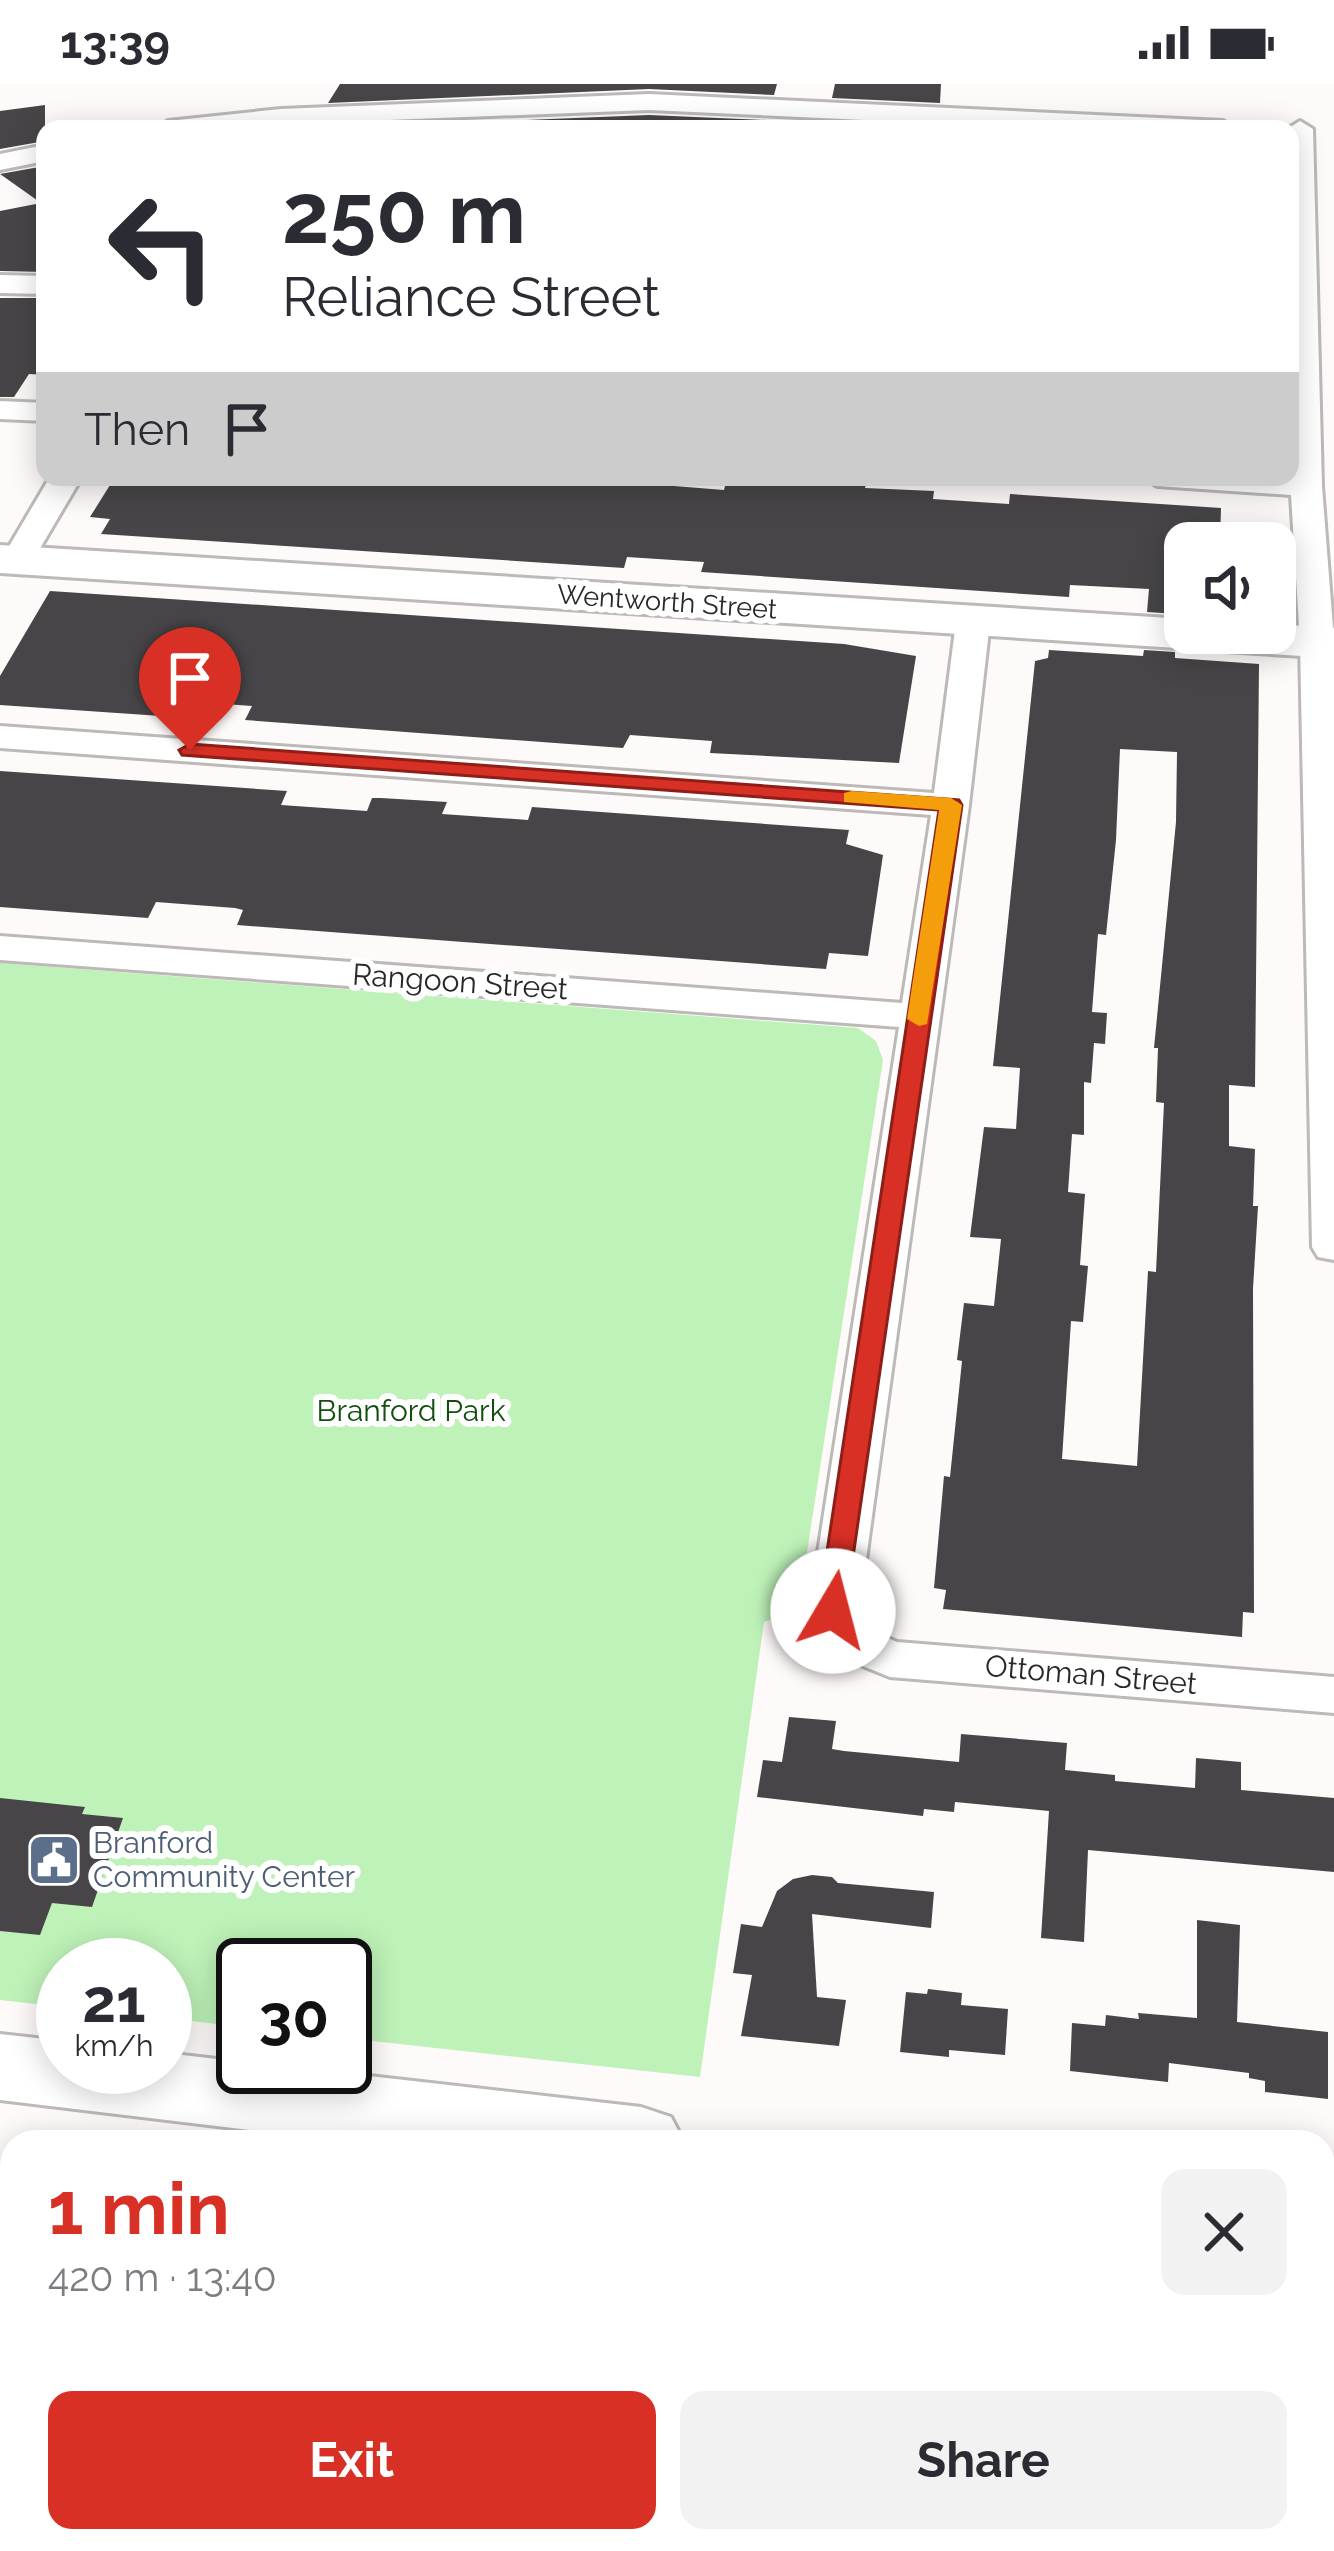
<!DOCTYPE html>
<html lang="en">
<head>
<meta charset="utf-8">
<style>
  :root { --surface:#fff; --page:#f2f2f3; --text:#2b2b33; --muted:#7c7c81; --accent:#d93025 }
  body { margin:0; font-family:Raleway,sans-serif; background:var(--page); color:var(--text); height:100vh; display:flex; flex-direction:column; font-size:45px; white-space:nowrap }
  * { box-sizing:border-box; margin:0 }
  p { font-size:39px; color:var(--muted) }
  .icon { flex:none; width:66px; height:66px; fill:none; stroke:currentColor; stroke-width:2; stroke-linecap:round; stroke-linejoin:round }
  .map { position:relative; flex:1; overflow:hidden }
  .side { position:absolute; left:0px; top:2046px; width:1335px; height:423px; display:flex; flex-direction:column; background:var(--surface); border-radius:36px 36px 0 0; box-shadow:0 6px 30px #0003 }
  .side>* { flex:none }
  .hud { position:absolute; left:36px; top:36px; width:1263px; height:366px; border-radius:24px; box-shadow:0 6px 30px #0003; background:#fff; color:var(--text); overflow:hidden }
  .controls { position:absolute; left:1164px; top:438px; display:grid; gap:24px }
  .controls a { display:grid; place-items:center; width:132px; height:132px; border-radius:24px; background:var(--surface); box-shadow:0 6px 30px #0003; font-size:60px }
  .speed { position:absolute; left:36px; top:1854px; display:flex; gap:24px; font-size:60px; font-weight:700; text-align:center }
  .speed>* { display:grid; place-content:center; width:156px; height:156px; border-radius:50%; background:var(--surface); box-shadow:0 6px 30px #0003; line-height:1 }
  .speed small { font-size:30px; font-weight:400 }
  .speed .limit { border:6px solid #111; border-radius:18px; background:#fff; color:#111 }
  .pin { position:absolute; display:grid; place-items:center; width:102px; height:102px; color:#fff; margin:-123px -51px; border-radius:50% 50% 50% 0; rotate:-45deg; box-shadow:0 0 12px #0007 }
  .pin .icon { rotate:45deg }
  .me { position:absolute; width:132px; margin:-66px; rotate:8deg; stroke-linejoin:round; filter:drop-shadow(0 0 9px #0008) }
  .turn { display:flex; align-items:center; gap:42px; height:252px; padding:0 48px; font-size:54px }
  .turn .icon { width:156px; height:156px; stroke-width:2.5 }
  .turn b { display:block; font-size:84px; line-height:102px }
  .then { display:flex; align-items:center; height:114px; padding:0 48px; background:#0003; gap:24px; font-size:45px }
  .round { display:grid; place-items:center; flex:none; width:126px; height:126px; border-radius:24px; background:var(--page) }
  .head { display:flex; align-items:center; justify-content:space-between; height:204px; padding:0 48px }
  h1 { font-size:72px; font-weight:700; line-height:90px; color:var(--accent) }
  .action { display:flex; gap:24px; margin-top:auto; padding:24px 48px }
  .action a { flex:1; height:138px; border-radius:24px; background:var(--accent); color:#fff; font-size:48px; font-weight:700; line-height:138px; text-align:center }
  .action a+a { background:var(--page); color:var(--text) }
  .status { display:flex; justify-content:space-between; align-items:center; height:84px; padding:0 60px; background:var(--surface); direction:ltr }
  .status svg { height:33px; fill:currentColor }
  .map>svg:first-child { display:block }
  .green { fill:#bef2b8 }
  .building { fill:#474548; fill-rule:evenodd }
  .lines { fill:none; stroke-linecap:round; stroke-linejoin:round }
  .street-casing { stroke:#bcb9b7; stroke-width:6 }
  .secondary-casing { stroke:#bcb9b7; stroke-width:6 }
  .street { fill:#fff; fill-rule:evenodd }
  .secondary { fill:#fff; fill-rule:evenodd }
  .route { fill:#d93025; stroke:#8d1f18; stroke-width:3 }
  .slow { fill:#f59e0b }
  .labels { text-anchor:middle; stroke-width:12; stroke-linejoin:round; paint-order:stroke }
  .far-street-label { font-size:27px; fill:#292827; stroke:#fff }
  .street-label { font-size:30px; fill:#292827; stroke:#fff }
  .park-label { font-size:30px; fill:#114f0e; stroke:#fff }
  .service-label { font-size:30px; fill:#4e5e75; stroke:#fff; text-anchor:start }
</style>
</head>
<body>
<div class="status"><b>13:39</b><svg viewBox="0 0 49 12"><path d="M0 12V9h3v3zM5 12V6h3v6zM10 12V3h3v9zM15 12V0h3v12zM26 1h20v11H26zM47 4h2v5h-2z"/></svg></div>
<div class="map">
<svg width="1334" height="2467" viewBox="0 0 1334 2467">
  <rect width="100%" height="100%" fill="#fefaf9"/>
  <polygon class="green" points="0,879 858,944 876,957 883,976 801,1507 793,1528 764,1538 700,1993 345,1954 345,1881 243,1881 243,1943 165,1934 165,1881 63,1881 63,1923 0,1916"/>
  <g class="building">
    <polygon points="340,0 777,0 774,11 649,5 328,19"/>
    <polygon points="835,0 941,0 940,19 832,14"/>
    <polygon points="45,21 45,57 0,65 0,27"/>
    <polygon points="649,31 766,36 763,45 312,45"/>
    <polygon points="45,82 45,188 0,187 0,127 41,119 0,90"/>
    <polygon points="0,214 45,214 45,291 29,290 14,313 0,313"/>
    <polygon points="115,393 652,393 649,400 724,406 727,394 866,400 865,404 934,407 933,415 1009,420 1010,410 1221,424 1220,459 1181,459 1177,530 1147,528 1149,505 1070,501 1069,513 701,488 704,478 627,473 624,484 101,450 110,435 90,433"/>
    <polygon points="50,507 844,560 916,572 899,679 710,669 712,657 630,651 623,664 245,636 252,622 184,617 167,620 161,632 0,621 0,592"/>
    <path d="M1049 566 1143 572 1144 566 1175 568V574L1259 580 1255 1003 1229 1001V1062L1255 1065 1253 1122H1258L1253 1205 1254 1529 1243 1528 1242 1553 943 1525 946 1506 934 1504 944 1392 950 1393 962 1277 957 1276 964 1219 994 1222 1001 1155 970 1153 984 1043 1016 1045 1020 984 993 982 1035 577 1048 574ZM1120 665 1177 668 1176 738 1154 964H1158L1156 1018 1164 1019 1156 1188 1148 1187 1137 1382 1062 1375 1071 1237 1083 1238 1088 1182 1080 1181 1085 1110 1068 1108 1072 1050 1084 1051V998L1091 999 1094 959 1105 960 1107 929 1092 928 1098 850 1106 851 1116 756Z"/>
    <polygon points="0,687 287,707 281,721 367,727 372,714 381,714 447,718 442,730 528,736 532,723 849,746 846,760 883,771 868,872 829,869 826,885 237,841 243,826 235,824 156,818 148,834 0,823"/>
    <polygon points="789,1633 836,1637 832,1665 844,1667 959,1678 961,1650 1067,1659 1065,1686 1115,1691 1115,1697 1195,1704 1196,1674 1241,1678 1241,1706 1334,1714 1334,1788 1088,1766 1084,1858 1041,1854 1049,1727 955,1718 954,1728 924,1725 923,1732 757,1713 763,1676 782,1678"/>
    <polygon points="0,1714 85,1723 82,1730 123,1734 92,1823 52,1819 40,1851 0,1847"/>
    <polygon points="812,1791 832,1793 838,1799 934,1808 931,1844 812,1830 817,1913 846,1916 839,1962 741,1952 752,1891 733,1889 741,1840 762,1843 777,1807 793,1795"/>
    <polygon points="1197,1836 1240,1841 1237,1938 1328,1948 1328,2015 1265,2008 1265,1997 1249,1994 1249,1989 1169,1979 1168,1998 1070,1987 1072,1939 1105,1942 1106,1931 1139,1935 1138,1929 1197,1934"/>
    <polygon points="928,1905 962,1909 961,1921 1008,1925 1005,1971 949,1966 949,1973 900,1968 906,1908 927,1910"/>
  </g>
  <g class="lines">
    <g class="street-casing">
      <g id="street">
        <polygon points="649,10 1223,37 1236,45 1058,45 649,26 155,45 168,37 281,25"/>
        <polygon points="1300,37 1313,45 1322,402 1334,557 1334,1176 1318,1173 1312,1163 1300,558 1291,411 1157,402 1141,393 1290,393 1287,45"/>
        <polygon points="45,61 45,77 0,86 0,70"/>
        <polygon points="0,191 45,192 45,210 0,209"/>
        <polygon points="0,317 45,319 45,337 0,335"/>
        <polygon points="50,393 82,393 29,483 5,483 1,476"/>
        <polygon points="973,528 985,531 990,538 969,721 859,1527 869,1546 897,1558 1334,1593 1334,1629 890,1593 833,1570 809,1527 899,943 0,876 0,852 902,919 931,731 0,664 0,642 934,709 956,538 961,531"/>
      </g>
    </g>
    <g class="secondary-casing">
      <g id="secondary">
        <polygon points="0,461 1185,535 1185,549 1275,549 1275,540 1334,544 1334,574 0,489"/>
        <polygon points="0,1950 63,1957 63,1983 165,1983 165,1969 243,1978 243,1983 290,1983 641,2023 671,2033 684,2058 350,2058 0,2016"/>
        <polygon points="1323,2098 1334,2099 1334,2171 1323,2170"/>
      </g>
    </g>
    <use href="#street" class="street"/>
    <use href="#secondary" class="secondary"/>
  </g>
  <polygon class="route" points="190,660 959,716 962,721 844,1535 833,1538 818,1527 939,726 182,671 179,666"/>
  <polygon class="slow" points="852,707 951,714 962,721 927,940 919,942 907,935 939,726 844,718 844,709"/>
  <defs>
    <g id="civic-square" transform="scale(2.7)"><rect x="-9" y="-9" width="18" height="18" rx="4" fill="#5c6f8a" stroke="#fff"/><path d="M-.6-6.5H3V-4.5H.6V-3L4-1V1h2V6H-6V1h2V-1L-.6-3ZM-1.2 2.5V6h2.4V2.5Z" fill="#fff"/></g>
  </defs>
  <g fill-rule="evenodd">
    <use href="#civic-square" x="54" y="1776"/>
  </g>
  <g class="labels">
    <g class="far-street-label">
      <text transform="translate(667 518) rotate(4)" y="9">Wentworth Street</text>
    </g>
    <g class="street-label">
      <text transform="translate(460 898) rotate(4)" y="10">Rangoon Street</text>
      <text transform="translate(1091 1591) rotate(5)" y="10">Ottoman Street</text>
    </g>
    <g class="park-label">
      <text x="411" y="1337">Branford Park</text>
    </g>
    <g class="service-label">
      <text x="93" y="1769">Branford<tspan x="93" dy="34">Community Center</tspan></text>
    </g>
  </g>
</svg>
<div class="controls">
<a><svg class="icon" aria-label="sound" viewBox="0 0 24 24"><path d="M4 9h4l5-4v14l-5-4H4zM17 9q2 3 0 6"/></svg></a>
</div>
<div class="speed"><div>21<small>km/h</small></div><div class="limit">30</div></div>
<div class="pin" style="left:190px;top:666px;background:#d93025"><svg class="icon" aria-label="arrive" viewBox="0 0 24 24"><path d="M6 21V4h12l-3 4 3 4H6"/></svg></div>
<svg class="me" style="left:833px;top:1527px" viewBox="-20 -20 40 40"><circle r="19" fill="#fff"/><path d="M0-13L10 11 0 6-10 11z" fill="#d93025"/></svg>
<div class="hud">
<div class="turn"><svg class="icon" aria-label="left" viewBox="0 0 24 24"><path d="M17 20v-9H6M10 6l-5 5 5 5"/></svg><div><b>250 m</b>Reliance Street</div></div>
<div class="then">Then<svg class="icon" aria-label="arrive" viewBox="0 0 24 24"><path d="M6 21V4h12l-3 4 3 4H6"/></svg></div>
</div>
<section class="side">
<div class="head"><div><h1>1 min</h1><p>420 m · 13:40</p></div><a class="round"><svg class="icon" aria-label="close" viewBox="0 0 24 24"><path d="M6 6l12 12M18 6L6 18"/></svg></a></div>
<div class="action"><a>Exit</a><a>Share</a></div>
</section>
</div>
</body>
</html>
